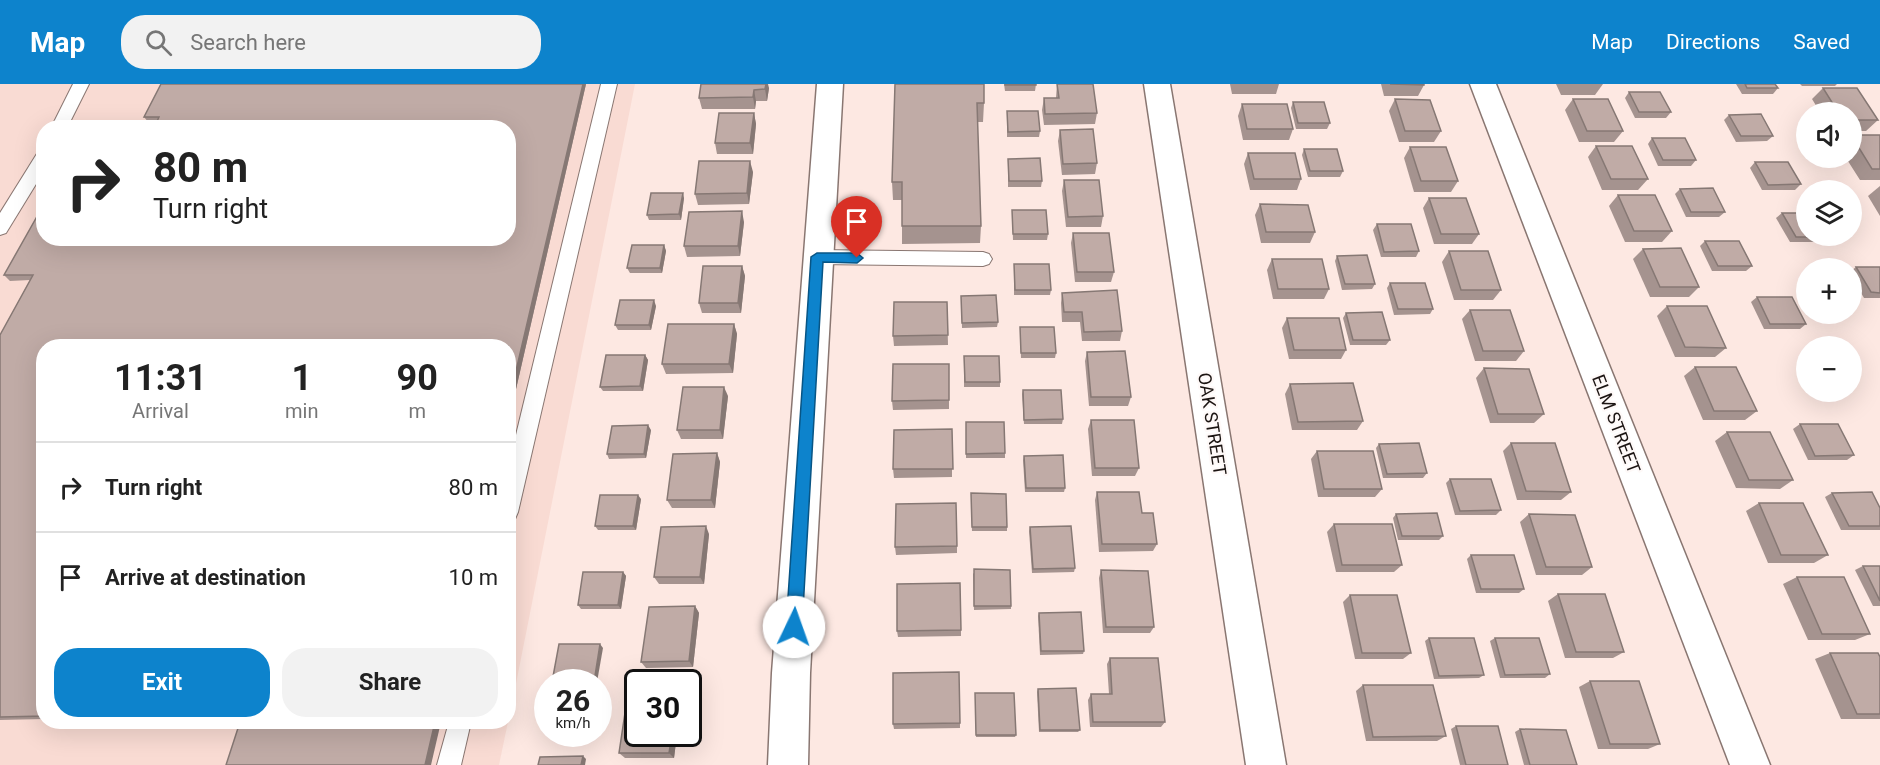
<!DOCTYPE html>
<html lang="en">
<head>
<meta charset="utf-8">
<style>
  :root { --surface:#fff; --page:#f2f2f2; --text:#222; --muted:#767676; --line:#e0e0e0; --accent:#0d83cc }
  body { margin:0; font-family:Roboto,sans-serif; background:var(--page); color:var(--text); height:100vh; display:flex; flex-direction:column; font-size:22px; white-space:nowrap }
  * { box-sizing:border-box; margin:0 }
  p { font-size:20px; color:var(--muted) }
  .icon { flex:none; width:33px; height:33px; fill:none; stroke:currentColor; stroke-width:2; stroke-linecap:round; stroke-linejoin:round }
  .map { position:relative; flex:1; overflow:hidden }
  .panel { position:absolute; left:36px; top:255px; width:480px; height:390px; display:flex; flex-direction:column; background:var(--surface); border-radius:24px; box-shadow:0 6px 24px #0002 }
  .panel>* { flex:none }
  .top-card { position:absolute; left:36px; top:36px; width:480px; height:126px; border-radius:24px; box-shadow:0 6px 24px #0002; background:#fff; color:var(--text); overflow:hidden }
  .tools { position:absolute; left:1796px; top:18px; display:grid; gap:12px }
  .tools a { display:grid; place-items:center; width:66px; height:66px; border-radius:50%; background:var(--surface); box-shadow:0 6px 24px #0002; font-size:30px }
  .speed { position:absolute; left:534px; top:585px; display:flex; gap:12px; font-size:30px; font-weight:700; text-align:center }
  .speed>* { display:grid; place-content:center; width:78px; height:78px; border-radius:50%; background:var(--surface); box-shadow:0 6px 24px #0002; line-height:1 }
  .speed small { font-size:15px; font-weight:400 }
  .speed .limit { border:3px solid #111; border-radius:9px; background:#fff; color:#111 }
  .pin { position:absolute; display:grid; place-items:center; width:51px; height:51px; color:#fff; margin:-62px -26px; border-radius:50% 50% 50% 0; rotate:-45deg; box-shadow:0 0 6px #0007 }
  .pin .icon { rotate:45deg }
  .me { position:absolute; width:66px; margin:-33px; rotate:3deg; stroke-linejoin:round; filter:drop-shadow(0 0 4px #0008) }
  .turn { display:flex; align-items:center; gap:21px; height:126px; padding:0 18px; font-size:27px }
  .turn .icon { width:78px; height:78px; stroke-width:2.5 }
  .turn b { display:block; font-size:42px; line-height:51px }
  .eta { display:flex; justify-content:space-evenly; align-items:center; height:102px; text-align:center }
  .eta b { font-size:36px; font-weight:700; line-height:42px }
  .primary-button { display:flex; gap:12px; margin-top:auto; padding:12px 18px }
  .primary-button a { flex:1; height:69px; border-radius:24px; background:var(--accent); color:#fff; font-size:24px; font-weight:700; line-height:69px; text-align:center }
  .primary-button a+a { background:var(--page); color:var(--text) }
  ul { padding:0; list-style:none }
  li { display:flex; align-items:center; gap:18px; height:90px; padding:0 18px; border-top:2px solid var(--line) }
  li div { flex:1 }
  li b { display:block; font-size:22px }
  li em { font-style:normal }
  header { display:flex; align-items:center; gap:36px; box-sizing:border-box; height:84px; padding:0 30px; background:var(--accent); color:#fff }
  header strong { font-size:28px }
  nav { display:flex; gap:33px; margin-inline-start:auto; font-size:21px }
  .search { width:420px; height:54px; background:var(--page); display:flex; align-items:center; gap:15px; box-sizing:border-box; padding:0 21px; border-radius:24px; color:var(--muted); font-size:22px }
  .map>svg:first-child { display:block }
  .built { fill:#f9dbd3; fill-rule:evenodd }
  .lines { fill:none; stroke-linecap:round; stroke-linejoin:round }
  .lane-casing { stroke:#897671; stroke-width:2 }
  .street-casing { stroke:#897671; stroke-width:3 }
  .lane { fill:#fff; fill-rule:evenodd }
  .street { fill:#fff; fill-rule:evenodd }
  .wall { fill:#a5938f }
  .shaded-wall { fill:#867874 }
  .building { fill:#c0aba6; stroke:#867874; stroke-width:1.5 }
  .route { fill:#0d83cc; stroke:#085585; stroke-width:1.5 }
  .labels { text-anchor:middle; stroke-width:4.5; stroke-linejoin:round; paint-order:stroke }
  .street-label { font-size:18px; fill:#1b1412; stroke:#fef9f8 }
</style>
</head>
<body>
<header>
<strong>Map</strong>
<div class="search"><svg class="icon" aria-label="search" viewBox="0 0 24 24"><circle cx="10" cy="10" r="6"/><path d="M15 15l6 6"/></svg>Search here</div>
<nav><a>Map</a><a>Directions</a><a>Saved</a></nav>
</header>
<div class="map">
<svg width="1880" height="681" viewBox="0 0 1880 681">
  <rect width="100%" height="100%" fill="#fde8e2"/>
  <path class="built" d="M0 0H635L509 635 508 262H44V638H508L499 681H0ZM44 44H508V154H44Z"/>
  <g class="lines">
    <g class="lane-casing">
      <g id="lane">
        <polygon points="73,0 89,0 67,44 51,44"/>
        <polygon points="601,0 617,0 518,428 515,435 508,437 508,384"/>
        <polygon points="44,66 44,87 6,149 0,151 0,129 38,68"/>
        <polygon points="817,166 983,168 989,170 992,175 989,180 983,182 817,180 811,178 808,173 811,168"/>
        <polygon points="449,638 471,638 461,681 437,681"/>
      </g>
    </g>
    <g class="street-casing">
      <g id="street">
        <polygon points="817,0 843,0 810,589 808,681 768,681 772,589"/>
        <polygon points="1144,0 1170,0 1286,681 1246,681"/>
        <polygon points="1470,0 1496,0 1770,681 1730,681"/>
      </g>
    </g>
    <use href="#lane" class="lane"/>
    <use href="#street" class="street"/>
  </g>
  <g class="wall">
    <polygon points="161,0 586,0 508,340 44,262 44,635 0,636 0,251 30,196 10,197 4,191 508,154 156,39 149,39 144,33"/>
    <polygon points="701,0 769,4 767,17 756,17 755,25 702,25 699,14"/>
    <polygon points="895,0 984,19 983,38 977,38 981,142 980,159 902,160 902,116 893,116 892,98"/>
    <polygon points="1004,0 1036,0 1035,7 1005,7"/>
    <polygon points="1057,0 1097,29 1095,40 1044,41 1042,26 1044,14 1056,14"/>
    <polygon points="1230,0 1279,0 1276,10 1232,10"/>
    <polygon points="1381,0 1424,0 1424,1 1418,12 1384,12"/>
    <polygon points="1556,0 1603,0 1595,11 1561,11"/>
    <polygon points="1736,0 1775,0 1778,4 1773,10 1742,10"/>
    <polygon points="1800,0 1837,0 1835,2 1802,2"/>
    <polygon points="1823,4 1878,36 1866,47 1851,47 1851,28 1820,28 1812,15"/>
    <polygon points="1629,8 1671,28 1666,34 1635,34 1625,14"/>
    <polygon points="1395,15 1441,47 1434,58 1399,58 1389,27"/>
    <polygon points="1573,15 1623,47 1614,58 1579,58 1565,26"/>
    <polygon points="1293,18 1330,39 1327,45 1296,45 1291,24"/>
    <polygon points="1242,20 1293,45 1289,56 1243,56 1238,32"/>
    <polygon points="1007,27 1040,47 1039,53 1007,53"/>
    <polygon points="754,29 756,40 753,70 717,70 715,59"/>
    <polygon points="1729,31 1773,52 1767,57 1736,58 1724,36"/>
    <polygon points="1060,46 1097,79 1095,90 1062,91 1058,57"/>
    <polygon points="1851,51 1880,51 1880,96 1860,96 1846,74 1851,74"/>
    <polygon points="1652,54 1696,76 1691,82 1658,82 1648,60"/>
    <polygon points="1596,62 1648,95 1638,106 1602,106 1588,73"/>
    <polygon points="1410,63 1458,97 1451,108 1414,108 1404,74"/>
    <polygon points="1304,65 1343,87 1340,93 1308,93 1302,71"/>
    <polygon points="1248,69 1301,95 1297,106 1250,106 1244,80"/>
    <polygon points="1008,75 1042,97 1041,103 1008,103"/>
    <polygon points="1755,78 1801,100 1795,106 1762,106 1750,84"/>
    <polygon points="753,88 749,120 698,121 695,110"/>
    <polygon points="1064,96 1103,132 1101,143 1066,143 1062,107"/>
    <polygon points="1880,102 1880,132 1868,112"/>
    <polygon points="1680,105 1725,128 1719,133 1686,133 1675,110"/>
    <polygon points="1618,111 1672,147 1662,158 1625,158 1609,122"/>
    <polygon points="684,114 681,136 649,136 647,131"/>
    <polygon points="1429,114 1479,150 1472,160 1434,160 1423,124"/>
    <polygon points="1260,120 1315,148 1310,159 1261,159 1255,131"/>
    <polygon points="1012,126 1048,150 1047,156 1013,156"/>
    <polygon points="1782,129 1830,153 1823,158 1790,158 1776,134"/>
    <polygon points="744,138 740,172 687,173 684,162"/>
    <polygon points="1377,140 1419,167 1416,173 1381,173 1373,146"/>
    <polygon points="1073,149 1114,188 1111,198 1075,198 1071,159"/>
    <polygon points="1705,157 1752,182 1746,187 1712,187 1700,162"/>
    <polygon points="664,161 666,167 662,189 630,189 627,184"/>
    <polygon points="1643,165 1699,203 1689,213 1650,213 1633,175"/>
    <polygon points="1449,167 1501,206 1493,216 1454,216 1442,178"/>
    <polygon points="1337,172 1375,200 1372,205 1342,206 1335,177"/>
    <polygon points="1272,175 1329,205 1324,215 1273,215 1267,186"/>
    <polygon points="1014,180 1051,206 1050,211 1014,211"/>
    <polygon points="742,182 745,192 741,229 702,229 699,219"/>
    <polygon points="1856,183 1880,183 1880,214 1864,214 1851,192 1851,187"/>
    <polygon points="1390,199 1433,225 1430,230 1394,231 1387,204"/>
    <polygon points="1062,209 1122,247 1120,257 1082,257 1080,238 1062,238 1061,219"/>
    <polygon points="961,212 998,238 997,243 962,244"/>
    <polygon points="1757,213 1806,240 1800,245 1764,245 1751,218"/>
    <polygon points="947,218 948,261 894,262 893,252"/>
    <polygon points="656,222 651,246 618,246 615,241"/>
    <polygon points="1667,222 1726,264 1715,273 1675,273 1657,232"/>
    <polygon points="1470,226 1524,267 1516,277 1475,277 1462,235"/>
    <polygon points="1346,229 1390,256 1386,261 1350,261 1343,234"/>
    <polygon points="1287,234 1346,266 1341,275 1289,275 1282,244"/>
    <polygon points="734,240 737,250 733,289 666,290 662,280"/>
    <polygon points="1020,243 1056,269 1055,274 1021,274"/>
    <polygon points="1087,268 1131,313 1128,322 1089,322 1085,277"/>
    <polygon points="645,271 648,276 643,307 603,307 600,303"/>
    <polygon points="964,272 1000,298 1000,303 964,303"/>
    <polygon points="949,280 949,325 893,326 892,317"/>
    <polygon points="1695,283 1757,327 1745,336 1703,336 1684,292"/>
    <polygon points="1484,284 1544,330 1534,339 1490,339 1476,294"/>
    <polygon points="1290,300 1363,337 1357,346 1292,346 1285,310"/>
    <polygon points="1023,306 1063,335 1062,340 1024,340 1022,310"/>
    <polygon points="728,312 723,355 681,355 677,346"/>
    <polygon points="1091,336 1139,384 1135,392 1092,392 1088,345"/>
    <polygon points="966,338 1005,369 1005,374 966,374"/>
    <polygon points="1800,340 1854,371 1847,376 1808,376 1793,345"/>
    <polygon points="952,345 952,393 894,394 893,385"/>
    <polygon points="651,346 646,374 609,375 607,370"/>
    <polygon points="1727,348 1793,396 1780,405 1736,404 1715,357"/>
    <polygon points="1511,359 1571,408 1561,416 1517,416 1503,367"/>
    <polygon points="1379,360 1427,389 1423,394 1383,394 1376,364"/>
    <polygon points="1317,367 1382,405 1375,413 1318,413 1311,375"/>
    <polygon points="717,369 720,378 715,424 672,424 667,416"/>
    <polygon points="1024,372 1065,404 1064,408 1025,408 1023,376"/>
    <polygon points="1450,395 1501,426 1496,431 1455,431 1446,399"/>
    <polygon points="1097,408 1142,429 1157,460 1153,467 1099,468 1095,416"/>
    <polygon points="1832,409 1880,424 1880,446 1841,446 1825,413"/>
    <polygon points="971,414 1007,443 1007,447 972,447"/>
    <polygon points="641,415 636,446 598,446 595,442"/>
    <polygon points="1759,419 1828,471 1814,479 1768,479 1746,427"/>
    <polygon points="1396,430 1443,452 1439,456 1398,456 1393,434"/>
    <polygon points="1529,430 1592,483 1582,491 1536,491 1520,438"/>
    <polygon points="1334,440 1402,481 1394,488 1336,488 1327,448"/>
    <polygon points="1030,443 1075,484 1074,488 1032,489 1029,447"/>
    <polygon points="709,450 704,500 659,500 654,493"/>
    <polygon points="957,462 957,469 896,471 895,463"/>
    <polygon points="1471,471 1524,505 1519,509 1476,509 1467,475"/>
    <polygon points="1863,482 1880,482 1880,522 1873,522 1855,486"/>
    <polygon points="1101,486 1154,543 1150,549 1103,549 1099,494"/>
    <polygon points="623,488 626,492 621,525 581,525 578,521"/>
    <polygon points="973,489 1011,522 1011,525 974,526"/>
    <polygon points="1797,493 1870,550 1855,556 1808,556 1783,500"/>
    <polygon points="1558,510 1624,568 1613,574 1565,574 1548,517"/>
    <polygon points="1350,511 1411,569 1403,575 1355,575 1343,518"/>
    <polygon points="695,522 699,529 693,583 646,584 641,578"/>
    <polygon points="1039,529 1084,567 1083,570 1040,571 1038,532"/>
    <polygon points="961,546 961,552 898,553 897,547"/>
    <polygon points="1429,554 1484,591 1479,594 1434,595 1425,557"/>
    <polygon points="1495,554 1550,590 1545,594 1500,594 1490,557"/>
    <polygon points="1830,569 1880,573 1880,635 1841,635 1815,575"/>
    <polygon points="1110,574 1165,638 1161,643 1090,643 1088,616 1091,610 1109,610 1107,580"/>
    <polygon points="1590,597 1660,660 1648,665 1598,665 1579,603"/>
    <polygon points="1363,601 1446,652 1437,657 1366,657 1356,607"/>
    <polygon points="1038,605 1080,646 1078,648 1039,648 1037,608"/>
    <polygon points="975,612 1016,651 1015,653 976,653"/>
    <polygon points="960,639 960,644 894,645 893,640"/>
    <polygon points="1456,642 1508,681 1460,681 1451,645"/>
    <polygon points="1520,645 1577,681 1524,681 1515,648"/>
    <polygon points="638,650 677,650 674,674 625,674 619,669"/>
  </g>
  <g class="shaded-wall">
    <polygon points="583,0 586,0 508,340 508,321"/>
    <polygon points="766,0 768,0 769,4 767,17 765,5"/>
    <polygon points="754,6 756,17 755,25 753,13"/>
    <polygon points="754,29 756,40 753,70 750,59"/>
    <polygon points="750,77 753,88 749,120 747,109"/>
    <polygon points="683,109 684,114 681,136 679,130"/>
    <polygon points="742,127 744,138 740,172 738,162"/>
    <polygon points="664,161 666,167 662,189 660,184"/>
    <polygon points="742,182 745,192 741,229 738,219"/>
    <polygon points="654,216 656,222 651,246 649,241"/>
    <polygon points="734,240 737,250 733,289 729,280"/>
    <polygon points="645,271 648,276 643,307 640,302"/>
    <polygon points="724,303 728,312 723,355 720,346"/>
    <polygon points="648,341 651,346 646,374 644,370"/>
    <polygon points="717,369 720,378 715,424 711,416"/>
    <polygon points="638,411 641,415 636,446 633,442"/>
    <polygon points="706,442 709,450 704,500 700,493"/>
    <polygon points="623,488 626,492 621,525 618,521"/>
    <polygon points="695,522 699,529 693,583 689,577"/>
    <polygon points="600,560 603,564 597,598 594,598"/>
    <polygon points="435,638 441,638 431,681 425,681"/>
    <polygon points="672,650 677,650 674,674 669,669"/>
    <polygon points="583,672 586,675 585,681 581,681"/>
  </g>
  <g class="building">
    <polygon points="161,0 583,0 508,321 508,262 44,262 44,632 0,633 0,251 33,191 4,191 44,120 44,154 508,154 508,44 154,44 159,33 144,33"/>
    <polygon points="701,0 766,0 765,5 754,6 753,13 699,14"/>
    <polygon points="895,0 984,0 984,19 977,19 981,142 902,142 902,98 892,98"/>
    <rect x="1005" y="0" width="31" height="1"/>
    <polygon points="1057,0 1093,0 1097,29 1045,30 1044,14 1059,14"/>
    <polygon points="1390,0 1424,0 1424,1"/>
    <polygon points="1745,0 1775,0 1778,4 1747,4"/>
    <polygon points="1823,4 1857,4 1878,36 1851,36 1851,28 1838,28"/>
    <polygon points="1629,8 1660,8 1671,28 1639,28"/>
    <polygon points="1395,15 1430,16 1441,47 1405,47"/>
    <polygon points="1573,15 1608,15 1623,47 1587,47"/>
    <polygon points="1293,18 1324,18 1330,39 1298,39"/>
    <polygon points="1242,20 1287,20 1293,45 1247,45"/>
    <polygon points="1007,27 1038,27 1040,47 1008,48"/>
    <polygon points="719,29 754,29 750,59 715,59"/>
    <polygon points="1761,30 1773,52 1741,52 1729,31"/>
    <polygon points="1093,45 1097,79 1063,80 1060,46"/>
    <polygon points="1851,51 1880,51 1880,85 1872,85"/>
    <polygon points="1652,54 1685,54 1696,76 1663,76"/>
    <polygon points="1596,62 1632,62 1648,95 1611,95"/>
    <polygon points="1410,63 1446,63 1458,97 1421,97"/>
    <polygon points="1304,65 1337,65 1343,87 1310,87"/>
    <polygon points="1248,69 1295,69 1301,95 1254,95"/>
    <polygon points="1040,74 1042,97 1009,97 1008,75"/>
    <polygon points="699,77 750,77 747,109 695,110"/>
    <polygon points="1755,78 1788,78 1801,100 1768,101"/>
    <polygon points="1064,96 1099,96 1103,132 1068,133"/>
    <polygon points="1713,104 1725,128 1691,128 1680,105"/>
    <polygon points="651,109 683,109 679,130 647,131"/>
    <polygon points="1618,111 1655,111 1672,147 1634,147"/>
    <polygon points="1429,114 1466,114 1479,150 1441,150"/>
    <polygon points="1260,120 1308,121 1315,148 1266,148"/>
    <polygon points="1012,126 1046,126 1048,150 1013,150"/>
    <polygon points="742,127 738,162 684,162 689,128"/>
    <polygon points="1782,129 1806,129 1806,152 1829,152 1830,153 1796,153"/>
    <polygon points="1377,140 1411,140 1419,167 1384,168"/>
    <polygon points="1073,149 1109,149 1114,188 1077,188"/>
    <polygon points="1705,157 1739,157 1752,182 1718,182"/>
    <polygon points="632,161 664,161 660,184 627,184"/>
    <polygon points="1681,164 1699,203 1660,203 1643,165"/>
    <polygon points="1449,167 1488,167 1501,206 1461,206"/>
    <polygon points="1367,171 1375,200 1345,200 1337,172"/>
    <polygon points="1272,175 1322,175 1329,205 1278,205"/>
    <polygon points="1014,180 1049,180 1051,206 1015,206"/>
    <polygon points="703,182 742,182 738,219 699,219"/>
    <polygon points="1856,183 1880,183 1880,209 1871,208"/>
    <polygon points="1390,199 1425,199 1433,225 1398,225"/>
    <polygon points="1117,206 1122,247 1084,248 1082,228 1064,228 1062,209"/>
    <polygon points="996,211 998,238 962,239 961,212"/>
    <polygon points="1757,213 1792,213 1806,240 1770,240"/>
    <polygon points="620,216 654,216 649,241 615,241"/>
    <polygon points="894,218 947,218 948,251 893,252"/>
    <polygon points="1667,222 1707,222 1726,264 1685,263"/>
    <polygon points="1470,226 1510,226 1524,267 1483,267"/>
    <polygon points="1382,228 1390,256 1353,256 1346,229"/>
    <polygon points="1287,234 1339,234 1346,266 1294,266"/>
    <polygon points="668,240 734,240 729,280 662,280"/>
    <polygon points="1020,243 1054,243 1056,269 1021,269"/>
    <polygon points="1125,267 1131,313 1091,313 1087,268"/>
    <polygon points="606,271 645,271 640,302 600,303"/>
    <polygon points="964,272 999,272 1000,298 965,298"/>
    <polygon points="893,280 949,280 949,316 892,317"/>
    <polygon points="1695,283 1736,283 1757,327 1714,327"/>
    <polygon points="1484,284 1529,285 1544,330 1498,330"/>
    <polygon points="1353,299 1363,337 1298,338 1290,300"/>
    <polygon points="683,303 724,303 720,346 677,346"/>
    <polygon points="1023,306 1061,306 1063,335 1024,336"/>
    <polygon points="1091,336 1134,336 1139,384 1095,384"/>
    <polygon points="966,338 1004,338 1005,369 966,370"/>
    <polygon points="1800,340 1838,340 1854,371 1815,372"/>
    <polygon points="648,341 644,370 607,370 612,342"/>
    <polygon points="952,345 953,385 893,385 894,346"/>
    <polygon points="1727,348 1770,348 1793,396 1749,396"/>
    <polygon points="1419,359 1427,389 1387,390 1379,360"/>
    <polygon points="1511,359 1555,359 1571,408 1526,407"/>
    <polygon points="1317,367 1373,367 1382,405 1324,405"/>
    <polygon points="717,369 711,416 667,416 673,370"/>
    <polygon points="1063,371 1065,404 1026,404 1024,372"/>
    <polygon points="1450,395 1491,395 1501,426 1460,427"/>
    <polygon points="1097,408 1139,408 1142,429 1153,429 1157,460 1102,460"/>
    <polygon points="1872,408 1880,424 1880,442 1849,442 1832,409"/>
    <polygon points="971,409 1006,410 1007,443 972,443"/>
    <polygon points="600,411 638,411 633,442 595,442"/>
    <polygon points="956,419 957,462 895,463 896,420"/>
    <polygon points="1759,419 1803,419 1828,471 1781,471"/>
    <polygon points="1437,429 1443,452 1402,452 1396,430"/>
    <polygon points="1529,430 1575,431 1592,483 1546,483"/>
    <polygon points="1334,440 1392,440 1402,481 1342,481"/>
    <polygon points="706,442 700,493 654,493 661,443"/>
    <polygon points="1071,442 1075,484 1033,485 1030,443"/>
    <polygon points="1471,471 1514,471 1524,505 1481,505"/>
    <polygon points="1863,482 1880,482 1880,517"/>
    <polygon points="974,485 1010,486 1011,522 974,522"/>
    <polygon points="1101,486 1148,487 1154,543 1106,543"/>
    <polygon points="583,488 623,488 618,521 578,521"/>
    <polygon points="1797,493 1844,493 1870,550 1822,550"/>
    <polygon points="960,499 961,546 897,547 897,500"/>
    <polygon points="1558,510 1605,510 1624,568 1576,568"/>
    <polygon points="1350,511 1397,511 1411,569 1362,569"/>
    <polygon points="695,522 689,577 641,578 649,523"/>
    <polygon points="1081,528 1084,567 1041,567 1039,529"/>
    <polygon points="1429,554 1474,554 1484,591 1439,592"/>
    <polygon points="1495,554 1539,554 1550,590 1505,591"/>
    <polygon points="559,560 600,560 594,598 552,598"/>
    <polygon points="1830,569 1878,569 1880,573 1880,630 1857,630"/>
    <polygon points="1110,574 1158,574 1165,638 1093,638 1091,610 1112,610"/>
    <polygon points="959,588 960,639 893,640 893,589"/>
    <polygon points="1590,597 1639,597 1660,660 1610,660"/>
    <polygon points="1363,601 1433,601 1446,652 1373,653"/>
    <polygon points="1076,604 1080,646 1040,646 1038,605"/>
    <polygon points="628,609 638,609 638,650 672,650 669,669 619,669"/>
    <polygon points="975,609 1014,609 1016,651 976,651"/>
    <polygon points="240,638 435,638 425,681 226,681"/>
    <polygon points="1456,642 1498,642 1508,681 1466,681"/>
    <polygon points="1520,645 1566,646 1577,681 1530,681"/>
    <polygon points="583,672 581,681 538,681 540,673"/>
  </g>
  <polygon class="route" points="817,169 857,169 863,174 857,179 823,178 802,543 799,548 794,550 789,548 786,543 811,173"/>
  <g class="labels">
    <g class="street-label">
      <text transform="translate(1212 340) rotate(81)" y="6">OAK STREET</text>
      <text transform="translate(1616 340) rotate(69)" y="6">ELM STREET</text>
    </g>
  </g>
</svg>
<div class="tools">
<a><svg class="icon" aria-label="sound" viewBox="0 0 24 24"><path d="M4 9h4l5-4v14l-5-4H4zM17 9q2 3 0 6"/></svg></a>
<a><svg class="icon" aria-label="layers" viewBox="0 0 24 24"><path d="M12 4l9 5-9 5-9-5zM3 14l9 5 9-5"/></svg></a>
<a>+</a>
<a>−</a>
</div>
<div class="speed"><div>26<small>km/h</small></div><div class="limit">30</div></div>
<div class="pin" style="left:857px;top:174px;background:#d93025"><svg class="icon" aria-label="arrive" viewBox="0 0 24 24"><path d="M6 21V4h12l-3 4 3 4H6"/></svg></div>
<svg class="me" style="left:794px;top:543px" viewBox="-20 -20 40 40"><circle r="19" fill="#fff"/><path d="M0-13L10 11 0 6-10 11z" fill="#0d83cc"/></svg>
<div class="top-card">
<div class="turn"><svg class="icon" aria-label="right" viewBox="0 0 24 24"><path d="M7 20v-9h11M14 6l5 5-5 5"/></svg><div><b>80 m</b>Turn right</div></div>
</div>
<section class="panel">
<div class="eta">
<div><b>11:31</b><p>Arrival</p></div>
<div><b>1</b><p>min</p></div>
<div><b>90</b><p>m</p></div>
</div>
<ul>
<li><svg class="icon" aria-label="right" viewBox="0 0 24 24"><path d="M7 20v-9h11M14 6l5 5-5 5"/></svg><div><b>Turn right</b></div><em>80 m</em></li>
<li><svg class="icon" aria-label="arrive" viewBox="0 0 24 24"><path d="M6 21V4h12l-3 4 3 4H6"/></svg><div><b>Arrive at destination</b></div><em>10 m</em></li>
</ul>
<div class="primary-button"><a>Exit</a><a>Share</a></div>
</section>
</div>
</body>
</html>
